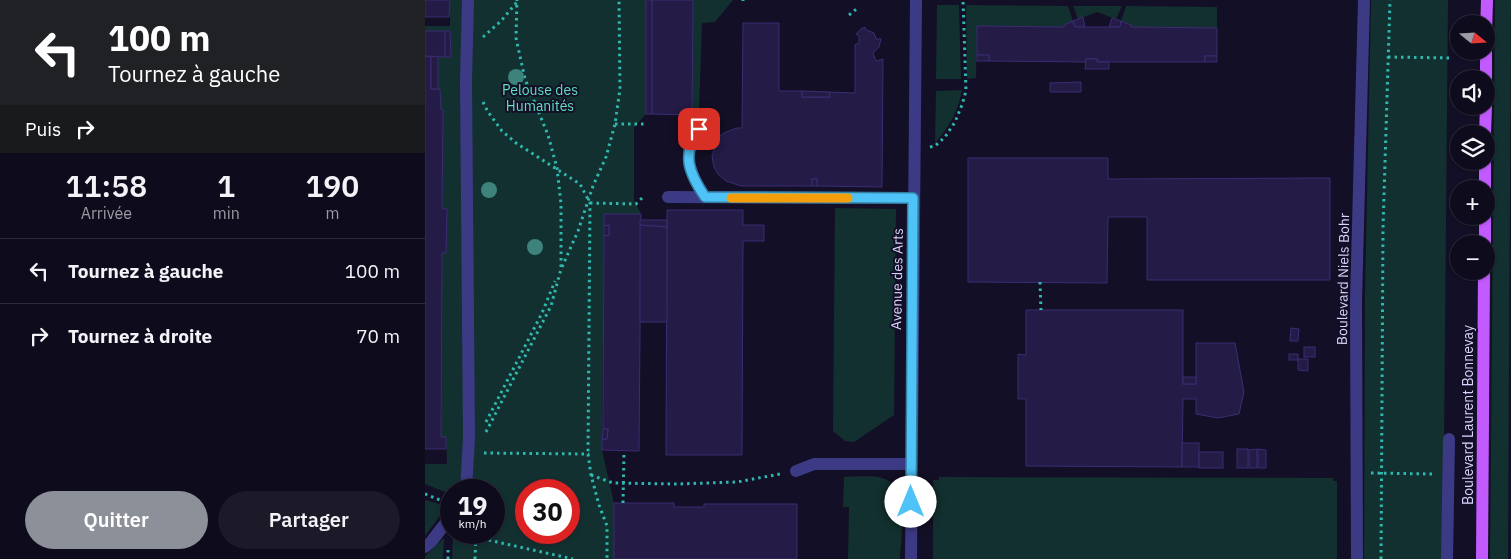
<!DOCTYPE html>
<html lang="fr">
<head>
<meta charset="utf-8">
<style>
  :root { --surface:#0e0b1c; --page:#1c1929; --text:#f1f3f6; --muted:#9b9ba3; --line:#2e2b3b; --accent:#8c9099 }
  body { margin:0; font-family:"IBM Plex Sans",sans-serif; background:var(--page); color:var(--text); height:100vh; display:flex; flex-direction:column; font-size:19px; white-space:nowrap }
  * { box-sizing:border-box; margin:0 }
  p { font-size:16px; color:var(--muted) }
  .icon { flex:none; width:28px; height:28px; fill:none; stroke:currentColor; stroke-width:2; stroke-linecap:round; stroke-linejoin:round }
  .map { position:relative; flex:1; overflow:hidden }
  .sheet { display:flex; flex-direction:column; background:var(--surface); width:425px }
  .sheet>* { flex:none }
  .hud { background:#202124; color:#fff; overflow:hidden }
  .needle { width:32px; rotate:108deg }
  .buttons { position:absolute; left:1025px; top:15px; display:grid; gap:10px }
  .buttons a { display:grid; place-items:center; width:45px; height:45px; border-radius:50%; background:var(--surface); box-shadow:0 1px 4px #0004,0 0 0 1px var(--line); font-size:25px }
  .speed { position:absolute; left:15px; top:479px; display:flex; gap:10px; font-size:25px; font-weight:700; text-align:center }
  .speed>* { display:grid; place-content:center; width:65px; height:65px; border-radius:50%; background:var(--surface); box-shadow:0 1px 4px #0004,0 0 0 1px var(--line); line-height:1 }
  .speed small { font-size:12px; font-weight:400 }
  .speed .limit { border:8px solid #d22; background:#fff; color:#111 }
  .pin { position:absolute; display:grid; place-items:center; width:42px; height:42px; color:#fff; margin:-21px; border-radius:10px; box-shadow:0 2px 8px #0006 }
  .me { position:absolute; width:55px; margin:-28px; rotate:0deg; stroke-linejoin:round; filter:drop-shadow(0 0 4px #0008) }
  .turn { display:flex; align-items:center; gap:18px; height:105px; padding:0 25px; font-size:22px }
  .turn .icon { width:65px; height:65px; stroke-width:2.5 }
  .turn b { display:block; font-size:35px; line-height:42px }
  .then { display:flex; align-items:center; height:48px; padding:0 25px; background:#0003; gap:10px; font-size:19px }
  .eta { display:flex; justify-content:space-evenly; align-items:center; height:85px; text-align:center }
  .eta b { font-size:30px; font-weight:600; line-height:35px }
  .primary-button { display:flex; gap:10px; margin-top:auto; padding:10px 25px }
  .primary-button a { flex:1; height:58px; border-radius:30px; background:var(--accent); color:#fff; font-size:20px; font-weight:600; line-height:58px; text-align:center }
  .primary-button a+a { background:var(--page); color:var(--text) }
  ul { padding:0; list-style:none }
  li { display:flex; align-items:center; gap:15px; height:65px; padding:0 25px; border-top:1px solid var(--line) }
  li div { flex:1 }
  li b { display:block; font-size:19px }
  li em { font-style:normal }
  main { display:flex; flex:1; min-height:0 }
  .map>svg:first-child { display:block }
  .green { fill:#12302f; fill-rule:evenodd }
  .building { fill:#241b47; stroke:#3b2d73 }
  .lines { fill:none; stroke-linecap:round; stroke-linejoin:round }
  .path { stroke:#2fb8b0; stroke-width:3; stroke-dasharray:2.5 4; stroke-linecap:butt }
  .minor { stroke:#3d3a85; stroke-width:12 }
  .major { stroke:#c25bff; stroke-width:12 }
  .path-bridge { stroke:#2fb8b0; stroke-width:3; stroke-dasharray:2.5 4; stroke-linecap:butt }
  .tree { fill:#3d827b }
  .route-casing { stroke:#337fa1; stroke-width:12 }
  .route { stroke:#4fc3f7; stroke-width:9 }
  .slow { stroke:#f59e0b; stroke-width:9 }
  .labels { text-anchor:middle; stroke-width:4; stroke-linejoin:round; paint-order:stroke }
  .park-label { font-size:14px; fill:#5fe0c0; stroke:#130f26 }
  .street-label { font-size:14px; fill:#d9d4ff; stroke:#130f26 }
</style>
</head>
<body>
<main>
<section class="sheet">
<div class="hud">
<div class="turn"><svg class="icon" aria-label="left" viewBox="0 0 24 24"><path d="M17 20v-9H6M10 6l-5 5 5 5"/></svg><div><b>100 m</b>Tournez à gauche</div></div>
<div class="then">Puis<svg class="icon" aria-label="right" viewBox="0 0 24 24"><path d="M7 20v-9h11M14 6l5 5-5 5"/></svg></div>
</div>
<div class="eta">
<div><b>11:58</b><p>Arrivée</p></div>
<div><b>1</b><p>min</p></div>
<div><b>190</b><p>m</p></div>
</div>
<ul>
<li><svg class="icon" aria-label="left" viewBox="0 0 24 24"><path d="M17 20v-9H6M10 6l-5 5 5 5"/></svg><div><b>Tournez à gauche</b></div><em>100 m</em></li>
<li><svg class="icon" aria-label="right" viewBox="0 0 24 24"><path d="M7 20v-9h11M14 6l5 5-5 5"/></svg><div><b>Tournez à droite</b></div><em>70 m</em></li>
</ul>
<div class="primary-button"><a>Quitter</a><a>Partager</a></div>
</section>
<div class="map">
<svg width="1086" height="559" viewBox="0 0 1086 559">
  <rect width="100%" height="100%" fill="#130f26"/>
  <g class="green">
    <path d="M25 0H221V114L209 128V200L216 214H179L177 450 189 503V559H27L28 533 69 532V490H26V512L25 494 0 484V464H22L21 437H16L17 253 21 252 22 209H17L18 111 16 110 15 89H13V56H26L25 31H0V26H25ZM101 490H144V532H101Z"/>
    <polygon points="268,0 308,0 290,22 277,23 274,112 267,111"/>
    <polygon points="946,0 1023,0 1018,559 939,559 940,294"/>
    <polygon points="1070,0 1086,0 1083,559 1065,559"/>
    <polygon points="512,5 534,5 536,79 511,79"/>
    <polygon points="541,5 643,6 648,21 639,25 639,27 552,26 551,78 542,79"/>
    <polygon points="648,6 697,6 691,19 672,12 653,19"/>
    <polygon points="701,6 792,7 792,28 706,27 696,21"/>
    <path d="M537 90C533 112 524 127 510 143L511 91Z"/>
    <polygon points="410,208 471,209 469,415 429,442 420,441 408,431"/>
    <path d="M419 477C431 477 446 475 457 478 485 486 476 536 475 559H423L424 507H418Z"/>
    <polygon points="514,477 908,478 908,481 912,481 912,559 508,559 508,480 514,480"/>
    <polygon points="0,500 22,506 0,536"/>
    <polygon points="19,538 18,559 0,559 0,556"/>
  </g>
  <g class="building">
    <polygon points="0,0 25,0 24,17 0,17"/>
    <rect x="221" y="0" width="6" height="114"/>
    <polygon points="227,0 268,0 267,115 227,114"/>
    <polygon points="658,17 660,27 650,27 648,21"/>
    <polygon points="687,18 696,21 695,27 684,27"/>
    <polygon points="648,21 650,27 695,27 696,21 706,25 706,27 792,28 792,56 780,56 780,62 672,62 672,59 661,59 661,62 564,61 564,55 552,55 552,26 639,27 639,25"/>
    <polygon points="318,23 354,23 354,91 377,91 377,97 405,97 404,92 430,93 430,45 434,43 434,36 431,34 436,29 440,27 441,30 449,33 451,39 456,39 454,47 448,53 451,61 458,59 457,187 392,186 392,179 387,179 387,186 316,186 301,181 293,174 289,167 287,157 290,145 296,135 301,132 312,128 317,128"/>
    <polygon points="0,31 20,31 20,57 0,56"/>
    <polygon points="20,31 25,31 26,57 20,57"/>
    <rect x="552" y="55" width="12" height="6"/>
    <polygon points="0,56 6,57 6,89 15,89 16,110 18,110 17,209 22,209 21,253 17,253 16,437 21,437 21,449 0,449"/>
    <polygon points="13,56 13,89 6,89 6,57"/>
    <rect x="780" y="56" width="12" height="6"/>
    <polygon points="661,59 672,59 672,62 684,62 684,69 660,69"/>
    <polygon points="656,82 656,92 625,92 625,83"/>
    <polygon points="377,91 404,92 405,97 377,97"/>
    <polygon points="543,158 683,158 683,179 905,178 905,280 722,280 722,217 683,217 682,283 543,282"/>
    <rect x="387" y="179" width="5" height="7"/>
    <polygon points="242,210 318,210 318,225 339,225 339,241 318,241 317,455 241,455"/>
    <polygon points="179,214 216,214 214,451 177,450 177,439 182,439 183,429 178,429 179,236 184,235 184,225 179,226"/>
    <polygon points="215,220 242,220 242,227 215,225"/>
    <polygon points="184,225 184,235 179,236 179,226"/>
    <polygon points="215,225 242,227 242,322 215,322"/>
    <polygon points="601,310 758,310 758,384 771,384 771,343 810,343 819,392 814,414 793,418 771,414 771,399 758,399 757,467 601,466 601,399 593,399 593,354 601,355"/>
    <polygon points="866,328 874,329 873,341 865,341"/>
    <rect x="879" y="347" width="11" height="10"/>
    <rect x="864" y="354" width="9" height="6"/>
    <polygon points="873,359 883,359 883,371 873,370"/>
    <rect x="758" y="377" width="13" height="7"/>
    <polygon points="178,429 183,429 182,439 177,439"/>
    <rect x="757" y="443" width="17" height="24"/>
    <rect x="812" y="449" width="11" height="19"/>
    <polygon points="832,449 832,468 824,468 824,450"/>
    <polygon points="833,449 841,450 841,468 833,468"/>
    <rect x="774" y="452" width="24" height="16"/>
    <polygon points="189,503 249,503 249,507 279,507 279,504 372,504 372,559 189,559"/>
  </g>
  <g class="lines">
    <g class="path">
      <polyline points="318,1 318,0"/>
      <polyline points="424,15 434,7"/>
      <polyline points="58,37 76,21 92,2"/>
      <polyline points="963,57 1026,58"/>
      <polyline points="58,102 63,112 77,131 91,143 155,184 165,203 163,454"/>
      <polyline points="190,124 220,124"/>
      <polyline points="505,147 510,146 520,137 530,122 537,105 541,91 538,0"/>
      <polyline points="165,203 211,204 219,196"/>
      <polyline points="137,267 153,231 168,186 181,157 190,124 195,89 194,0"/>
      <polyline points="615,282 616,310"/>
      <polyline points="61,422 117,313 130,281"/>
      <polyline points="61,432 126,306 136,269 136,204 132,168 123,135 100,79 91,38 92,0"/>
      <polyline points="59,453 163,454 166,475 174,505 182,526 182,559"/>
      <polyline points="946,473 1008,474"/>
      <polyline points="166,475 188,483 252,484 312,482 355,474"/>
      <polyline points="0,494 20,502"/>
      <polyline points="32,533 148,559"/>
      <polyline points="23,559 23,548"/>
      <polyline points="50,559 51,532"/>
      <polyline points="956,559 958,228 965,0"/>
    </g>
    <g class="minor">
      <polyline points="243,197 488,198"/>
      <path d="M280 197C262 170 255 148 281 123"/>
      <polyline points="371,471 389,464 486,464"/>
      <polyline points="41,490 44,438 41,80 43,0"/>
      <polyline points="0,547 6,542 26,516"/>
      <polyline points="486,559 491,0"/>
      <polyline points="932,559 931,301 939,0"/>
      <polyline points="1022,559 1024,439"/>
    </g>
    <g class="major">
      <polyline points="1061,34 1062,0"/>
      <polyline points="1061,79 1061,51"/>
      <polyline points="1060,134 1061,106"/>
      <polyline points="1060,189 1060,161"/>
      <polyline points="1060,244 1060,216"/>
      <polyline points="1057,559 1059,271"/>
    </g>
    <polyline class="path-bridge" points="198,503 199,451"/>
  </g>
  <g class="tree">
    <circle cx="91" cy="77" r="8"/>
    <circle cx="64" cy="190" r="8"/>
    <circle cx="110" cy="247" r="8"/>
  </g>
  <g class="lines">
    <g class="route-casing">
      <path id="route" d="M274 129C256 155 264 173 280 197L488 198 486 502"/>
    </g>
    <use href="#route" class="route"/>
    <polyline class="slow" points="306,198 423,198"/>
  </g>
  <g class="labels">
    <g class="park-label">
      <text x="115" y="95">Pelouse des<tspan x="115" dy="16">Humanités</tspan></text>
    </g>
    <g class="street-label">
      <text transform="translate(472 279) rotate(-89)" y="5">Avenue des Arts</text>
      <text transform="translate(918 279) rotate(-89)" y="5">Boulevard Niels Bohr</text>
      <text transform="translate(1043 415) rotate(-90)" y="5">Boulevard Laurent Bonnevay</text>
    </g>
  </g>
</svg>
<div class="buttons">
<a><svg class="needle" viewBox="-14 -14 28 28"><path d="M0-13l5 13h-10z" fill="#e53935"/><path d="M0 13l5-13h-10z" fill="#9b9ba3"/></svg></a>
<a><svg class="icon" aria-label="sound" viewBox="0 0 24 24"><path d="M4 9h4l5-4v14l-5-4H4zM17 9q2 3 0 6"/></svg></a>
<a><svg class="icon" aria-label="layers" viewBox="0 0 24 24"><path d="M12 4l9 5-9 5-9-5zM3 14l9 5 9-5"/></svg></a>
<a>+</a>
<a>−</a>
</div>
<div class="speed"><div>19<small>km/h</small></div><div class="limit">30</div></div>
<div class="pin" style="left:274px;top:129px;background:#d93025"><svg class="icon" aria-label="arrive" viewBox="0 0 24 24"><path d="M6 21V4h12l-3 4 3 4H6"/></svg></div>
<svg class="me" style="left:486px;top:502px" viewBox="-20 -20 40 40"><circle r="19" fill="#fff"/><path d="M0-13L10 11 0 6-10 11z" fill="#4fc3f7"/></svg>
</div>
</main>
</body>
</html>
